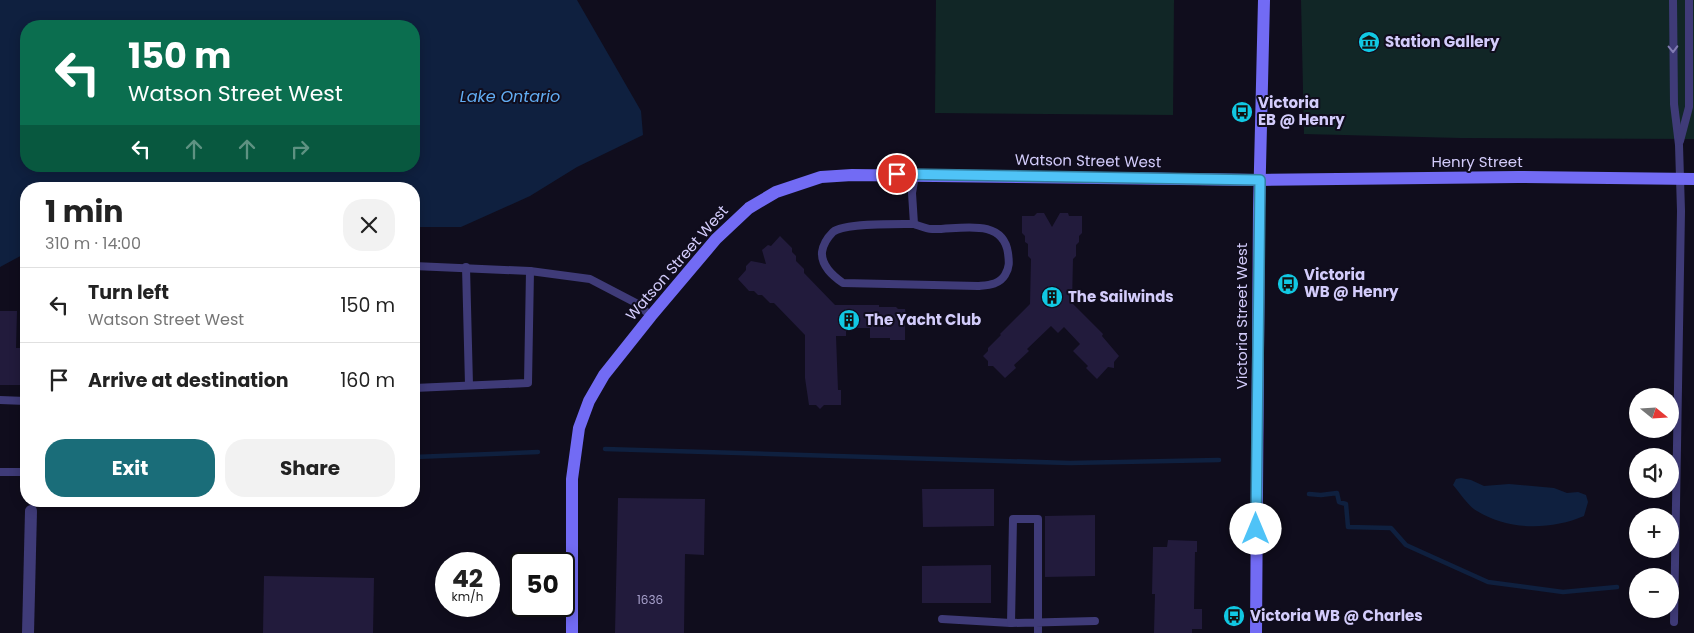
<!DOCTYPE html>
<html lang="en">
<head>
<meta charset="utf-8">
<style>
  :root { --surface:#fff; --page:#f2f2f2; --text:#222; --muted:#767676; --line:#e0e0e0; --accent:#1a6d79 }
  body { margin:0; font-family:Poppins,sans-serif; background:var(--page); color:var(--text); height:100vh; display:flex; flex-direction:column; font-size:19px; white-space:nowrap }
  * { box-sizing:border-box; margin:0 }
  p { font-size:16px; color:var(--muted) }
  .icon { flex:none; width:28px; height:28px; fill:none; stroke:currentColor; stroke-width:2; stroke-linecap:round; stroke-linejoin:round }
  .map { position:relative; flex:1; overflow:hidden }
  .details { position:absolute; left:20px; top:182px; width:400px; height:325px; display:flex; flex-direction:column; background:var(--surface); border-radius:20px; box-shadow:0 2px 12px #0003 }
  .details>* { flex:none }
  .banner { position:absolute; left:20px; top:20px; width:400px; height:152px; border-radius:20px; box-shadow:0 2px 12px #0003; background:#0b6e4f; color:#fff; overflow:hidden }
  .needle { width:32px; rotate:108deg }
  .tools { position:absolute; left:1629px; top:388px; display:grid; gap:10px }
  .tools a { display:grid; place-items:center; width:50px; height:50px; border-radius:50%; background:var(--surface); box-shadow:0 2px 12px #0003; font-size:25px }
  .speed { position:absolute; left:435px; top:552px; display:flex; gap:10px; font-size:25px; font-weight:700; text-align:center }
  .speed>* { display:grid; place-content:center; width:65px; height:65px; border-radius:50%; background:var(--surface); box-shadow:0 2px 12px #0003; line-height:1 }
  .speed small { font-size:12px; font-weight:400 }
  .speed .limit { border:2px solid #111; border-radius:8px; background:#fff; color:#111 }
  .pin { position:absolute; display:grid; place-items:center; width:42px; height:42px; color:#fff; margin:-21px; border:2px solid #fff; border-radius:50%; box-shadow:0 1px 5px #0007 }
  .me { position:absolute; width:55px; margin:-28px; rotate:0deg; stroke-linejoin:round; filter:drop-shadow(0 0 4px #0008) }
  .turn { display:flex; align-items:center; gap:18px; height:105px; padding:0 25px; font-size:22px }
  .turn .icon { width:65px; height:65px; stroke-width:2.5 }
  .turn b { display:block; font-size:35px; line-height:42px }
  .lanes { display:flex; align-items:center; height:48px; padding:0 25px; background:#0003; justify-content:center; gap:25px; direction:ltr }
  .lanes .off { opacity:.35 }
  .round { display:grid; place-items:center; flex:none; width:52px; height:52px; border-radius:20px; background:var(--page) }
  .summary { display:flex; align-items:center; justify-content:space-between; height:85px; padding:0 25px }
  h1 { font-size:30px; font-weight:700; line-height:38px }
  .button { display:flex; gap:10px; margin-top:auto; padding:10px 25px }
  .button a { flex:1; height:58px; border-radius:20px; background:var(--accent); color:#fff; font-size:20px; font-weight:700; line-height:58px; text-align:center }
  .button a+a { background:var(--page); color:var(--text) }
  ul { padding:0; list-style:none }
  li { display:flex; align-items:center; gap:15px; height:75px; padding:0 25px; border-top:1px solid var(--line) }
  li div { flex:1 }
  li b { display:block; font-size:19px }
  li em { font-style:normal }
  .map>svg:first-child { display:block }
  .green { fill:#112626 }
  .water { fill:#0f203f; fill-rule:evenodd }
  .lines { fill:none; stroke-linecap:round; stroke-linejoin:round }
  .stream { stroke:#0f203f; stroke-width:4.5 }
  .building { fill:#221b3c }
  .lane { stroke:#3f3b78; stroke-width:8 }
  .street { stroke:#3f3b78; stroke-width:12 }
  .secondary { stroke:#726bf4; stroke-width:12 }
  .oneway { stroke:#827cb3 }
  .route-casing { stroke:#337fa1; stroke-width:12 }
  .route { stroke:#4fc3f7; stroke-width:9 }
  .labels { text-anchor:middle; stroke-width:4; stroke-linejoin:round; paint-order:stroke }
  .number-label { font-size:12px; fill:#a7a0cb }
  .poi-label { font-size:15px; font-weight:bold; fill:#d3ccfb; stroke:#100d1d; text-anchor:start }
  .street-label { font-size:15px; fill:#d3ccfb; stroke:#100d1d }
  .water-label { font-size:16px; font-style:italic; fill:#62adf3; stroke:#100d1d }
</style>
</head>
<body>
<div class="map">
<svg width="1694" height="633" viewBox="0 0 1694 633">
  <rect width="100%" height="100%" fill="#100d1d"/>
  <g class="green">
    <polygon points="936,0 1174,0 1173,115 935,113"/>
    <polygon points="1301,0 1694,0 1694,139 1460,138 1304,134"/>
  </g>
  <g class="water">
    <path d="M0 0H577L641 111 643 135 577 167 530 196 461 227H414V189H26V253L0 267ZM26 26H414V166H26Z"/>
    <path d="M1461 478 1471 480 1484 486 1509 484 1554 488 1567 493 1578 492 1586 495 1588 502 1584 516C1551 530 1509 531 1477 511 1468 506 1460 493 1453 485L1456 479Z"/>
  </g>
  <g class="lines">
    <g class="stream">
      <polyline points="605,449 1070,463 1219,460"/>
      <polyline points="414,457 538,452"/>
      <polyline points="1309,494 1321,495 1337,493 1339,502 1346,504 1348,527 1391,528 1406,545 1488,582 1563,592 1617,587"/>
    </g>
  </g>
  <g class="building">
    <polygon points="1037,213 1044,213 1052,227 1060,213 1068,213 1069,216 1082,216 1082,233 1079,236 1079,242 1076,245 1076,256 1073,259 1072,303 1103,334 1102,336 1119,356 1114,362 1114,368 1108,367 1097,379 1086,368 1088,366 1073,351 1080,344 1064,327 1058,333 1051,326 1027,349 1029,351 1014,365 1016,368 1005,378 993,366 988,366 988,361 983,356 988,351 988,348 1001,335 1000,334 1030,304 1031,259 1028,256 1028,244 1025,242 1025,236 1022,233 1022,216 1034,216"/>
    <polygon points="780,236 792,248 792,252 796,256 796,261 804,269 804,273 835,305 879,305 879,307 896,307 898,309 905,309 906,316 911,320 905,324 905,340 890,340 890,338 870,338 870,328 846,328 846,336 836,336 838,390 841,390 841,405 824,405 820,409 816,405 809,405 805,378 805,335 774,303 770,303 762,295 758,295 754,291 749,291 738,279 746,270 746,266 751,261 766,264 762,250 768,245 771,246"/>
    <polygon points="0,311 17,311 16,348 26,348 26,385 0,385"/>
    <polygon points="922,489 994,489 994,526 923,527"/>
    <polygon points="618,498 705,499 704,555 685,554 684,633 615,633"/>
    <polygon points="1095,515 1095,576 1045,577 1045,516"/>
    <polygon points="1168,540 1197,541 1197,552 1195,552 1194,609 1202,609 1202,629 1192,629 1192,633 1154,633 1155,594 1152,594 1153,547 1167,547"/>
    <polygon points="991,565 991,603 922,603 922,566"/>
    <polygon points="264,576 374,578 373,633 263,633"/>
  </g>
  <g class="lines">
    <g class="lane">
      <polyline points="1673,0 1674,104 1679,145 1681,211 1674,622"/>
      <polyline points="1680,141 1689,107 1689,0"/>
      <path d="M914 224C897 224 844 223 833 232 828 237 823 245 822 252 821 266 833 276 843 283L978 286C988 285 999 285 1005 275 1010 267 1009 261 1008 253 1003 216 957 230 932 229 926 229 920 226 914 224L912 193 915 175"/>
      <polyline points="414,266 530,271 590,279 636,303 651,316"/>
      <polyline points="466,267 469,385"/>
      <polyline points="414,388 528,383 530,271"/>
      <polyline points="0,400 26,401"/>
      <polyline points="0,472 26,472"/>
      <polyline points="942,619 1011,623"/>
      <polyline points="1038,633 1038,519 1013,519 1011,623 1095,621"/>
    </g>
    <polyline class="street" points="28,633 31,511"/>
    <g class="secondary">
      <polyline points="572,633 572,479 579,428 589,401 604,375 651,316 716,239 749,208 776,192 821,177 852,175 1259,180 1518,177 1694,179"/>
      <polyline points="1256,633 1259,209 1264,0"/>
    </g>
  </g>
  <defs><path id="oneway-chevron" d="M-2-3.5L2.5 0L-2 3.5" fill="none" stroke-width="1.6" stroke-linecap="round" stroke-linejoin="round" transform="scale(1.25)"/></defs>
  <use class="oneway" href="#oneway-chevron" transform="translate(1673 49) rotate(89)"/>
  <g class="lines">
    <g class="route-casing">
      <polyline id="route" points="897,174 1260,180 1256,529"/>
    </g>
    <use href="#route" class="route"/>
  </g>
  <defs>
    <g id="museum-disc" transform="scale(1.125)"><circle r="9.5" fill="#11c8e3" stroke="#100d1d"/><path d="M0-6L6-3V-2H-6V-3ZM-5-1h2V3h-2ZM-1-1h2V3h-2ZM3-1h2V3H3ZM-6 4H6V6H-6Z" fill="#111"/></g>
    <g id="bus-disc" transform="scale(1.125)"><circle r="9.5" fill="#11c8e3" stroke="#100d1d"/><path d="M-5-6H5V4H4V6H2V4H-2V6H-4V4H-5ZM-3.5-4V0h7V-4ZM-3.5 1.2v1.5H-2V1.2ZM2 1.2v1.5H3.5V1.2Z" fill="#111"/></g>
    <g id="building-disc" transform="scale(1.125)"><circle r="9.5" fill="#11c8e3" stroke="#100d1d"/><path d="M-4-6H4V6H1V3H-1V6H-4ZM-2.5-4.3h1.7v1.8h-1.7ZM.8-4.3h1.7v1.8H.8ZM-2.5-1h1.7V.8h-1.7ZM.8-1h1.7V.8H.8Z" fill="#111"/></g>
  </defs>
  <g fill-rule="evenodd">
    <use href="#museum-disc" x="1369" y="42"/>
    <use href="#bus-disc" x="1242" y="112"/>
    <use href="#bus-disc" x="1288" y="284"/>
    <use href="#building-disc" x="1052" y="297"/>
    <use href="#building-disc" x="849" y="320"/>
    <use href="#bus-disc" x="1234" y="616"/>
  </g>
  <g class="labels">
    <g class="number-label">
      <text x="650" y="604">1636</text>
    </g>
    <g class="poi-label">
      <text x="1385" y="47">Station Gallery</text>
      <text x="1258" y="108">Victoria<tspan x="1258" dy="17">EB @ Henry</tspan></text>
      <text x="1304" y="280">Victoria<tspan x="1304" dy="17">WB @ Henry</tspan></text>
      <text x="1068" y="302">The Sailwinds</text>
      <text x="865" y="325">The Yacht Club</text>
      <text x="1250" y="621">Victoria WB @ Charles</text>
    </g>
    <g class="street-label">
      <text transform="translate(1088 161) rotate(1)" y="5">Watson Street West</text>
      <text x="1477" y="167">Henry Street</text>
      <text transform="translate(677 263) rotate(-49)" y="5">Watson Street West</text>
      <text transform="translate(1242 316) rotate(-90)" y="5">Victoria Street West</text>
    </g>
    <g class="water-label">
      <text x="510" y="102">Lake Ontario</text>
    </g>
  </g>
</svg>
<div class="tools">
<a><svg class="needle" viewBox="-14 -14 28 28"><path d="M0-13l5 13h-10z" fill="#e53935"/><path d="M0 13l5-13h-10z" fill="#767676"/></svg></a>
<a><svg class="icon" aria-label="sound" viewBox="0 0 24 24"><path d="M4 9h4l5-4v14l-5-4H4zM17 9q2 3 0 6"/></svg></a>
<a>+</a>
<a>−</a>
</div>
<div class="speed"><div>42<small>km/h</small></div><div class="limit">50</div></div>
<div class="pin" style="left:897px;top:174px;background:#d93025"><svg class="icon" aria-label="arrive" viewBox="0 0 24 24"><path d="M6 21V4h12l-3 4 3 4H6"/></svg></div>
<svg class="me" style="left:1256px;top:529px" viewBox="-20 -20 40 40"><circle r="19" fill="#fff"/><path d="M0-13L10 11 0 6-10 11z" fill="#4fc3f7"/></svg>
<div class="banner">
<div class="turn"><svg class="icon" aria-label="left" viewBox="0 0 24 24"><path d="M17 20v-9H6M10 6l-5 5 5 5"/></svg><div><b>150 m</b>Watson Street West</div></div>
<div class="lanes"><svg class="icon" aria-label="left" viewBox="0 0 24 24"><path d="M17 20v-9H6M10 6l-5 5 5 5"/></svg><svg class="icon off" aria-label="ahead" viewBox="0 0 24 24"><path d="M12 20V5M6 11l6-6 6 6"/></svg><svg class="icon off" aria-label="ahead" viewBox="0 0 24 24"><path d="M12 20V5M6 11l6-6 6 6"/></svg><svg class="icon off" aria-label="right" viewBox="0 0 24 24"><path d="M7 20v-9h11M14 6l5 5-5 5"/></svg></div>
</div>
<section class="details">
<div class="summary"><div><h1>1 min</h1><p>310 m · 14:00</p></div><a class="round"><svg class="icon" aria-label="close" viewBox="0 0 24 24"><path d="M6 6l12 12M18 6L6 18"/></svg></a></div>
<ul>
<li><svg class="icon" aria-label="left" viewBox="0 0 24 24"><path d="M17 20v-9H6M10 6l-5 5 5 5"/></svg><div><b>Turn left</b><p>Watson Street West</p></div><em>150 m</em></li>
<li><svg class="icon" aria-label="arrive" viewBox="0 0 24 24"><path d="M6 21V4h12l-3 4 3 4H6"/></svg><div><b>Arrive at destination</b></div><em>160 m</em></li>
</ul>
<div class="button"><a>Exit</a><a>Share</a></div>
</section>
</div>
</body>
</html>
